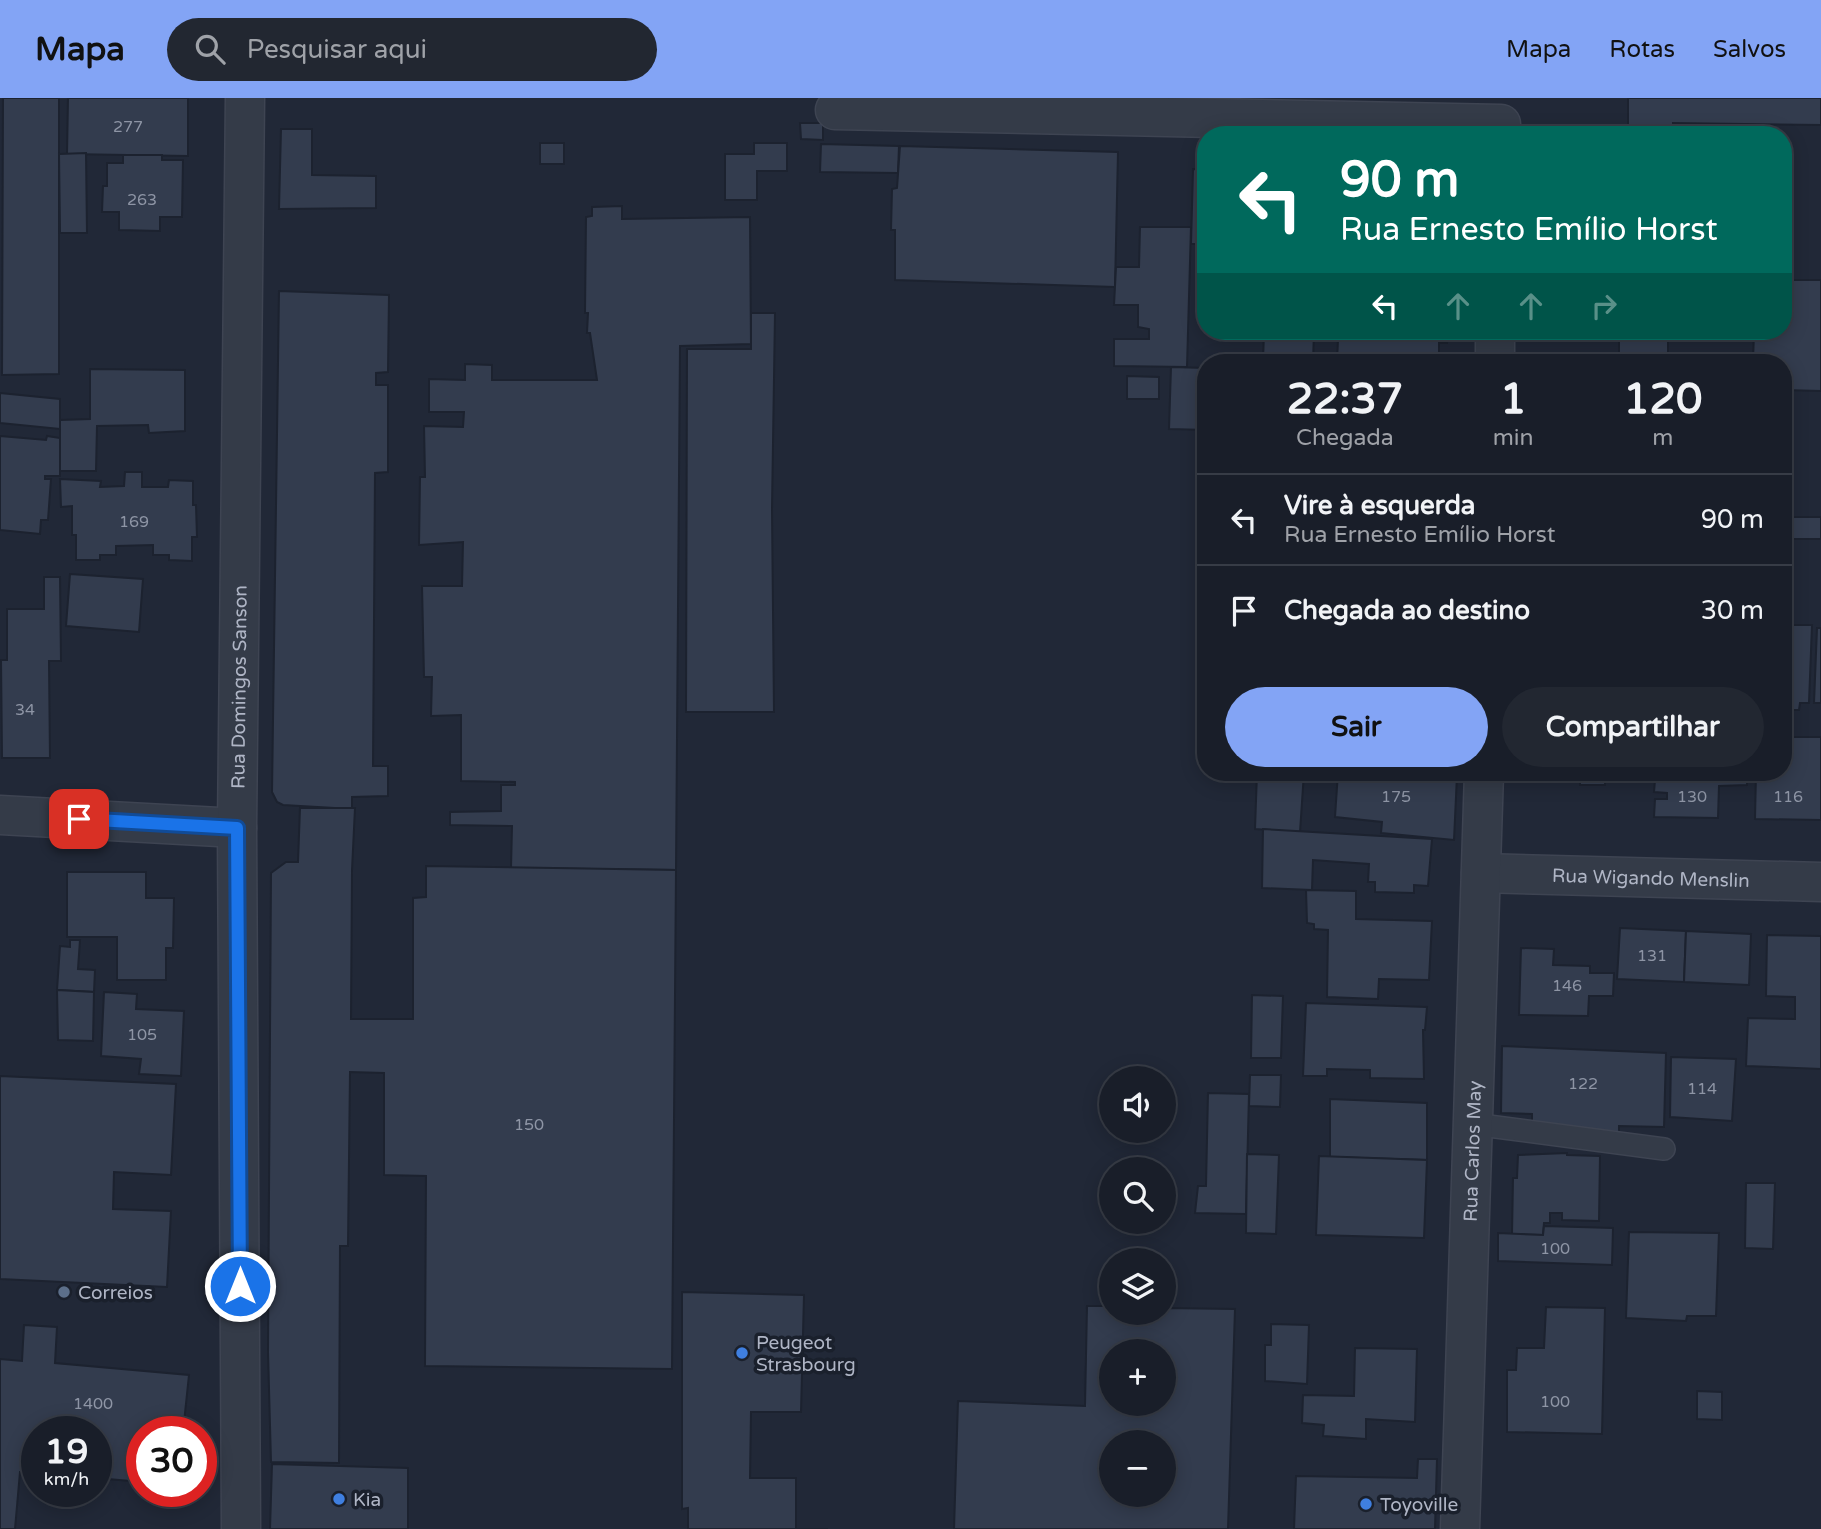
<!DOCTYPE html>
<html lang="pt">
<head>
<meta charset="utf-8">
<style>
  :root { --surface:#191e29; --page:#222731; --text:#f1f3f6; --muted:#9fa2a8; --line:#373c46; --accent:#83a4f5 }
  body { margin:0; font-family:"Varela Round",sans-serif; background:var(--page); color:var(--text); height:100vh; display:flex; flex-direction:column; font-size:26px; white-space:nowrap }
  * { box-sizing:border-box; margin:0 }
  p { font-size:23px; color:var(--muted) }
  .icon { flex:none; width:38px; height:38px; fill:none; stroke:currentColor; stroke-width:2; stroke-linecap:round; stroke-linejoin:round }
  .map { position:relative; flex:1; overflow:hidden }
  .sheet { position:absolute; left:1197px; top:256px; width:595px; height:427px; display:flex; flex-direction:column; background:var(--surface); border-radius:28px; box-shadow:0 4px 18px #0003,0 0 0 2px var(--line) }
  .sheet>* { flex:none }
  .banner { position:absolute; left:1197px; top:28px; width:595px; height:214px; border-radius:28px; box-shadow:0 4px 18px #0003,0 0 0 2px var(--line); background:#00695c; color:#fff; overflow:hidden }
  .buttons { position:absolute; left:1099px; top:968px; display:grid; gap:14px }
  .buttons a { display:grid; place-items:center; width:77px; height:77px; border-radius:50%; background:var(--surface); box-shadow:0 4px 18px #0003,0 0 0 2px var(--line); font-size:35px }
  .speed { position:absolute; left:21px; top:1318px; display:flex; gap:14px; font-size:35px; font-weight:700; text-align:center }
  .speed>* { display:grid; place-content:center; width:91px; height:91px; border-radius:50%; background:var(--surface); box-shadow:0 4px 18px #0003,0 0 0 2px var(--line); line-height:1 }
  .speed small { font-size:18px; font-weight:400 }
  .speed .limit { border:10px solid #d22; background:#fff; color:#111 }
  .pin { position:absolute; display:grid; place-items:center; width:60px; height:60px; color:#fff; margin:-30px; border-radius:14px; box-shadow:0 4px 10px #0006 }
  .me { position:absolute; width:77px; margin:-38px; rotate:0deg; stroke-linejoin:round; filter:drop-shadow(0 0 5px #0008) }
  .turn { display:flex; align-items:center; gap:24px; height:147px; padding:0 28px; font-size:32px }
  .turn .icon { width:91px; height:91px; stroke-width:2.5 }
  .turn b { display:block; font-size:49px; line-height:60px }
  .lanes { display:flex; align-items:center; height:66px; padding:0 28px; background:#0003; justify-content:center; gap:35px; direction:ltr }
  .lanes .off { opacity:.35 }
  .eta { display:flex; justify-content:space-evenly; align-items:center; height:119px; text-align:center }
  .eta b { font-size:42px; font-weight:700; line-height:49px }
  .action { display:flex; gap:14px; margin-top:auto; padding:14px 28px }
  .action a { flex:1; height:80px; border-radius:42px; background:var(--accent); color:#111; font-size:28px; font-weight:700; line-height:80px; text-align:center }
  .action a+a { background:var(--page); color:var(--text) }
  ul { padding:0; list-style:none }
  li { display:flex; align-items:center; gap:21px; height:91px; padding:0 28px; border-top:2px solid var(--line) }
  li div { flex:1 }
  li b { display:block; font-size:26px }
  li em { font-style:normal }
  header { display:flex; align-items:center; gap:42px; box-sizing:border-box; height:98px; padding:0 35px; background:var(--accent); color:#111 }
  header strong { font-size:33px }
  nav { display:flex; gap:38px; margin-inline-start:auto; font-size:24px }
  .search { width:490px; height:63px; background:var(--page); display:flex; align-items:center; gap:18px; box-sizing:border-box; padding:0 24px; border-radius:38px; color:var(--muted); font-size:26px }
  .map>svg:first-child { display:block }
  .building { fill:#333c4e; stroke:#1c222f; stroke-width:2; fill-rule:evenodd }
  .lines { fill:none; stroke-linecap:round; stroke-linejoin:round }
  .service-casing { stroke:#3e4452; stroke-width:24 }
  .minor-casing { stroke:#3e4452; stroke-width:41 }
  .service { stroke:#343b48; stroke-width:21 }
  .minor { stroke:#343b48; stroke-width:38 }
  .route-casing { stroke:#114b97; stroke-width:18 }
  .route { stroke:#1a73e8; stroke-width:12 }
  .service-dot { fill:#5c6f8a; stroke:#1a202c; stroke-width:2.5 }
  .shop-dot { fill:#3f7fe0; stroke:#1a202c; stroke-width:2.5 }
  .labels { text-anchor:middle; stroke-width:7; stroke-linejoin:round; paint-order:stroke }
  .number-label { font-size:16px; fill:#8e95a5 }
  .street-label { font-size:19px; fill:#afb5c5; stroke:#1a202c }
  .poi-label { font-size:19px; fill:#afb5c5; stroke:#1a202c; text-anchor:start }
</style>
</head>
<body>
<header>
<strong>Mapa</strong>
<div class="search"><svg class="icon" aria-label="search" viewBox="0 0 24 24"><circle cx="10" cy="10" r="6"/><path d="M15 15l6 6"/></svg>Pesquisar aqui</div>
<nav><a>Mapa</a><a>Rotas</a><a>Salvos</a></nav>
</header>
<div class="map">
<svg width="1821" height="1431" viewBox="0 0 1821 1431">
  <rect width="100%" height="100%" fill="#212837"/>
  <g class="building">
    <polygon points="3,0 59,0 59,276 2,277"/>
    <polygon points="68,0 188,0 188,58 67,56"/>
    <polygon points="1628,0 1821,0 1821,27 1673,25 1673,29 1628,28"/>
    <polygon points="800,25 823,25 823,42 801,41"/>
    <polygon points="281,31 312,31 312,77 376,78 376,110 279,111"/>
    <rect x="540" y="45" width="24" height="21"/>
    <polygon points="754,45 787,45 787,73 757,73 757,102 725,102 725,56 754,56"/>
    <polygon points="821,46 899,48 898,75 820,74"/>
    <polygon points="900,48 1118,54 1115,189 895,182 895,132 891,132 892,91 897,90"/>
    <polygon points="86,55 87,135 60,135 59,56"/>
    <polygon points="123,57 162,57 162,62 183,62 182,119 160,119 160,133 119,132 119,114 102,114 103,88 107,88 107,65 123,65"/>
    <polygon points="1193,71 1206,72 1206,146 1191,146"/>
    <polygon points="622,108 622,121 750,119 751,246 680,248 676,772 511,770 512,728 450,727 450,714 501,713 501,687 515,687 515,684 461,683 461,617 431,618 432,579 424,579 422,488 462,488 463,444 419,447 420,379 425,379 424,328 463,329 464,314 429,314 429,281 465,282 465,266 492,267 492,282 597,282 590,235 587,235 588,215 585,215 586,119 592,118 592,109"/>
    <polygon points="1140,129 1191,129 1187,269 1114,268 1114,241 1149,241 1149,231 1138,229 1138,207 1114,207 1116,169 1139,169"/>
    <polygon points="1783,182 1821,182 1821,293 1783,292 1783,264 1753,264 1754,233 1783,233"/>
    <polygon points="279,193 389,197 388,274 376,275 376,287 388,287 388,374 375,375 373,668 388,668 388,698 352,699 352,711 283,707 277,704 272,694"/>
    <polygon points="751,215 775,215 772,411 774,614 686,614 687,251 751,251"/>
    <polygon points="1264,233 1314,234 1313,264 1263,264"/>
    <polygon points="1347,233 1448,233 1447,245 1439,245 1439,264 1337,264 1338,241 1347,241"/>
    <polygon points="1619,233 1688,233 1668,234 1668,263 1619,262"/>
    <polygon points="1171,269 1206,270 1206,332 1169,331"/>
    <polygon points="90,271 185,272 185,333 149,335 148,327 97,328 96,373 60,373 60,322 90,321"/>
    <polygon points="1127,278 1159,279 1159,301 1127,301"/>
    <polygon points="0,295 60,301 60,331 0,325"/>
    <polygon points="0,338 46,342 47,338 60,340 60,378 45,378 45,381 51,381 48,422 41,422 40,436 0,432"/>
    <polygon points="125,374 142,374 142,389 168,389 169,382 193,383 193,407 196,407 197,439 192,439 192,463 169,462 169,457 153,457 153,447 116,448 116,457 100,457 100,462 76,462 76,437 72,437 72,408 61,409 60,381 101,383 100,389 124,388"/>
    <rect x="1786" y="419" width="35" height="22"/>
    <polygon points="70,476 143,481 139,534 66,528"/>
    <polygon points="44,479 60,479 61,563 49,563 50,660 2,660 1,562 7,562 7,511 44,511"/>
    <polygon points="1783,527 1812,527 1809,605 1800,605 1799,612 1783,612"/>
    <polygon points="1817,530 1821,530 1821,605 1814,605"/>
    <polygon points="1783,639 1821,639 1821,722 1755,721 1756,674 1783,674"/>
    <polygon points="1257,674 1304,674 1300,734 1255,731"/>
    <polygon points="1338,674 1414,674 1457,677 1454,742 1381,735 1382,724 1335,719"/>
    <rect x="1580" y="674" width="25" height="13"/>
    <polygon points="1655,674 1747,674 1747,687 1719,688 1718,720 1654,719 1655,701 1667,701 1667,695 1654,694 1655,682 1667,682 1667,677 1656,677"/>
    <polygon points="300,710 355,710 352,772 351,921 413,921 413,800 426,799 426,768 676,772 672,1271 425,1268 426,1078 384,1077 384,975 350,974 348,1148 340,1148 339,1365 271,1364 268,1254 271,775 286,764 298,764"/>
    <polygon points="1263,731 1432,741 1428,788 1414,787 1414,795 1375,794 1375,784 1368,784 1369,766 1313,762 1312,792 1262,790"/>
    <polygon points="67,774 146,774 146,800 174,800 173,850 166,850 166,882 117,882 117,839 67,839"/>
    <polygon points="1306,792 1356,793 1356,821 1432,823 1429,882 1379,881 1378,901 1327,899 1328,832 1314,831 1314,826 1307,825"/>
    <polygon points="1620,830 1686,833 1684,884 1617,881"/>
    <polygon points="1686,833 1751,836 1749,887 1684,884"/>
    <polygon points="1767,837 1821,838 1821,971 1746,968 1748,920 1795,921 1795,899 1766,898"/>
    <polygon points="70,842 80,842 78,871 95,872 94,894 57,892 60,848 70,849"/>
    <polygon points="1521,850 1554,851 1553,867 1590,868 1590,875 1614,875 1613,898 1589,898 1588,918 1519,917"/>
    <polygon points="57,892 94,894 93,943 58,942"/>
    <polygon points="104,894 137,896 136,911 184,913 181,978 139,976 141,961 101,958"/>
    <polygon points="1252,897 1283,898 1281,960 1251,960"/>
    <polygon points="1306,905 1427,909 1425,932 1423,932 1424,981 1370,980 1370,972 1327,971 1327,978 1303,978"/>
    <polygon points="1502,948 1666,955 1664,1029 1619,1028 1619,1039 1532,1026 1532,1016 1501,1015"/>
    <polygon points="1671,959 1736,961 1732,1023 1670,1019"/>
    <polygon points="1250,977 1281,977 1280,1009 1249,1008"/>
    <polygon points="0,978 176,986 171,1077 114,1074 113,1111 171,1113 167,1189 0,1181"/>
    <polygon points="1208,995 1249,996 1246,1116 1195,1115 1198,1088 1206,1088"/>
    <polygon points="1330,1001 1427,1005 1427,1062 1330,1059"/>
    <polygon points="1567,1055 1567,1057 1600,1058 1599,1123 1562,1122 1562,1115 1550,1115 1550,1125 1544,1125 1543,1137 1512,1136 1513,1080 1517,1080 1518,1057"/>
    <polygon points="1247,1056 1279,1057 1276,1136 1246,1135"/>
    <polygon points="1319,1058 1427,1062 1424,1140 1316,1137"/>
    <polygon points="1746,1085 1775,1085 1773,1151 1745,1150"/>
    <polygon points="1544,1128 1613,1130 1612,1167 1498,1163 1498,1135 1543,1137"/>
    <polygon points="1629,1134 1719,1135 1716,1218 1687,1218 1686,1223 1626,1220"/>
    <polygon points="682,1194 804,1197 801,1314 751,1314 750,1380 796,1380 796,1431 828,1431 688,1431 688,1410 682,1411"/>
    <path d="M1087 1208H1111V1214H1164V1210L1235 1211 1228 1431H954L958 1303 1085 1308ZM1111 1253H1164V1306H1111ZM1111 1344H1164V1396H1111Z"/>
    <polygon points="1546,1209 1605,1210 1602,1336 1507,1334 1507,1272 1516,1272 1517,1250 1544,1250"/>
    <polygon points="1271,1226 1309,1227 1307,1286 1265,1283 1265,1247 1271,1247"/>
    <polygon points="24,1227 57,1229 55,1265 189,1277 183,1334 142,1334 142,1384 96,1380 96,1334 37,1334 37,1376 20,1374 15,1431 0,1431 0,1261 22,1263"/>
    <polygon points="1355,1250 1417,1251 1415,1324 1366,1321 1366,1341 1323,1338 1324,1327 1302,1325 1303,1297 1354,1298"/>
    <polygon points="1697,1293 1722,1294 1722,1322 1697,1321"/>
    <polygon points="1418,1361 1437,1361 1435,1431 1294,1431 1296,1378 1417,1380"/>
    <polygon points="272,1366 408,1370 408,1431 270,1431"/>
  </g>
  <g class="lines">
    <g class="service-casing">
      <polyline id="service" points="1473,1026 1664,1051"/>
    </g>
    <g class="minor-casing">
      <g id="minor">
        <polyline points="835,12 1501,26"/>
        <polyline points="1495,264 1495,233"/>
        <polyline points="0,717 237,730"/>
        <path id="s1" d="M1481 775 1821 784"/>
        <path id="s2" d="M241 1431 237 730 245 0"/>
        <path id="s3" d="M1460 1431 1484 674"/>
      </g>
    </g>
    <use href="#service" class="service"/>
    <use href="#minor" class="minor"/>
  </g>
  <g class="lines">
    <g class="route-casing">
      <polyline id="route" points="79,721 237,730 240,1188"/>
    </g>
    <use href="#route" class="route"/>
  </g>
  <circle class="service-dot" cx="64" cy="1194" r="7"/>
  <g class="shop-dot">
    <circle cx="742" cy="1255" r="7"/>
    <circle cx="339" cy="1401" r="7"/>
    <circle cx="1366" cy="1406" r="7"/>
  </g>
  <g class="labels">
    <g class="number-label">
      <text x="128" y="34">277</text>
      <text x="142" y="107">263</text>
      <text x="134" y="429">169</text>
      <text x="25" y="617">34</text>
      <text x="1396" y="704">175</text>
      <text x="1692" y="704">130</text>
      <text x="1788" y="704">116</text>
      <text x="1652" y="863">131</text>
      <text x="1567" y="893">146</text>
      <text x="142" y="942">105</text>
      <text x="1583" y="991">122</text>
      <text x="1702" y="996">114</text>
      <text x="529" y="1032">150</text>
      <text x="1555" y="1156">100</text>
      <text x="1555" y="1309">100</text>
      <text x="93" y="1311">1400</text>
    </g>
    <g class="street-label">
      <text dy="7" stroke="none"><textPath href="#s2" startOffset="842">Rua Domingos Sanson</textPath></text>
      <text dy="7" stroke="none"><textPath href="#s1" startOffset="170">Rua Wigando Menslin</textPath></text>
      <text dy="7" stroke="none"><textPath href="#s3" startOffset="378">Rua Carlos May</textPath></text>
    </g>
    <g class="poi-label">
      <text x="78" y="1201">Correios</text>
      <text x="756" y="1251">Peugeot<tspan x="756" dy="22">Strasbourg</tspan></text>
      <text x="353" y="1408">Kia</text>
      <text x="1380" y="1413">Toyoville</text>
    </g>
  </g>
</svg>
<div class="buttons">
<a><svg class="icon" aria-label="sound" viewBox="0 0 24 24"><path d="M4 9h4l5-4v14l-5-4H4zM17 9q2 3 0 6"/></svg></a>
<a><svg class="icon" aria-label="search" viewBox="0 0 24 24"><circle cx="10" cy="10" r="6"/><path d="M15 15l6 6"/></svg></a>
<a><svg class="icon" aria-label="layers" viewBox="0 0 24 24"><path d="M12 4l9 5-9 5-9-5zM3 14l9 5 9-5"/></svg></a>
<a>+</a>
<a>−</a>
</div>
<div class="speed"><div>19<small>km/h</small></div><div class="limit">30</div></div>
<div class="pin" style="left:79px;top:721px;background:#d93025"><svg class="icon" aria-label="arrive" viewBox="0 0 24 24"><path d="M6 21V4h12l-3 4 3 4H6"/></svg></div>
<svg class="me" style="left:240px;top:1188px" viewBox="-20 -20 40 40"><circle r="17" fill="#1a73e8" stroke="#fff" stroke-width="3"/><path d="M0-11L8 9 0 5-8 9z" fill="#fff"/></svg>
<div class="banner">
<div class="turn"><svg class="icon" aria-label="left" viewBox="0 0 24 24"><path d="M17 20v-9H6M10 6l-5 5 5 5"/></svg><div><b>90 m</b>Rua Ernesto Emílio Horst</div></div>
<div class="lanes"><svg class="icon" aria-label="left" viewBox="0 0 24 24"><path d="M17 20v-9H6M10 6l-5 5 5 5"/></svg><svg class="icon off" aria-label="ahead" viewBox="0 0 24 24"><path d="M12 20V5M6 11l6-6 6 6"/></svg><svg class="icon off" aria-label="ahead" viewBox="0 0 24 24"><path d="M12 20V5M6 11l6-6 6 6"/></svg><svg class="icon off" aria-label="right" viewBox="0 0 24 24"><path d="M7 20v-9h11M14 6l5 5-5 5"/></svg></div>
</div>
<section class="sheet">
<div class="eta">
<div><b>22:37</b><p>Chegada</p></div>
<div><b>1</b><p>min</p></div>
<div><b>120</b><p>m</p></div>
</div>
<ul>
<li><svg class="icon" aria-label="left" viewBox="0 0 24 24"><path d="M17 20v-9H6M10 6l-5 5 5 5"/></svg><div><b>Vire à esquerda</b><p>Rua Ernesto Emílio Horst</p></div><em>90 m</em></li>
<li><svg class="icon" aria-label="arrive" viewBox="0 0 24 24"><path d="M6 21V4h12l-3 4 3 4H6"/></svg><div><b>Chegada ao destino</b></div><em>30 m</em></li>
</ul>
<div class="action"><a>Sair</a><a>Compartilhar</a></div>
</section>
</div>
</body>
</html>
